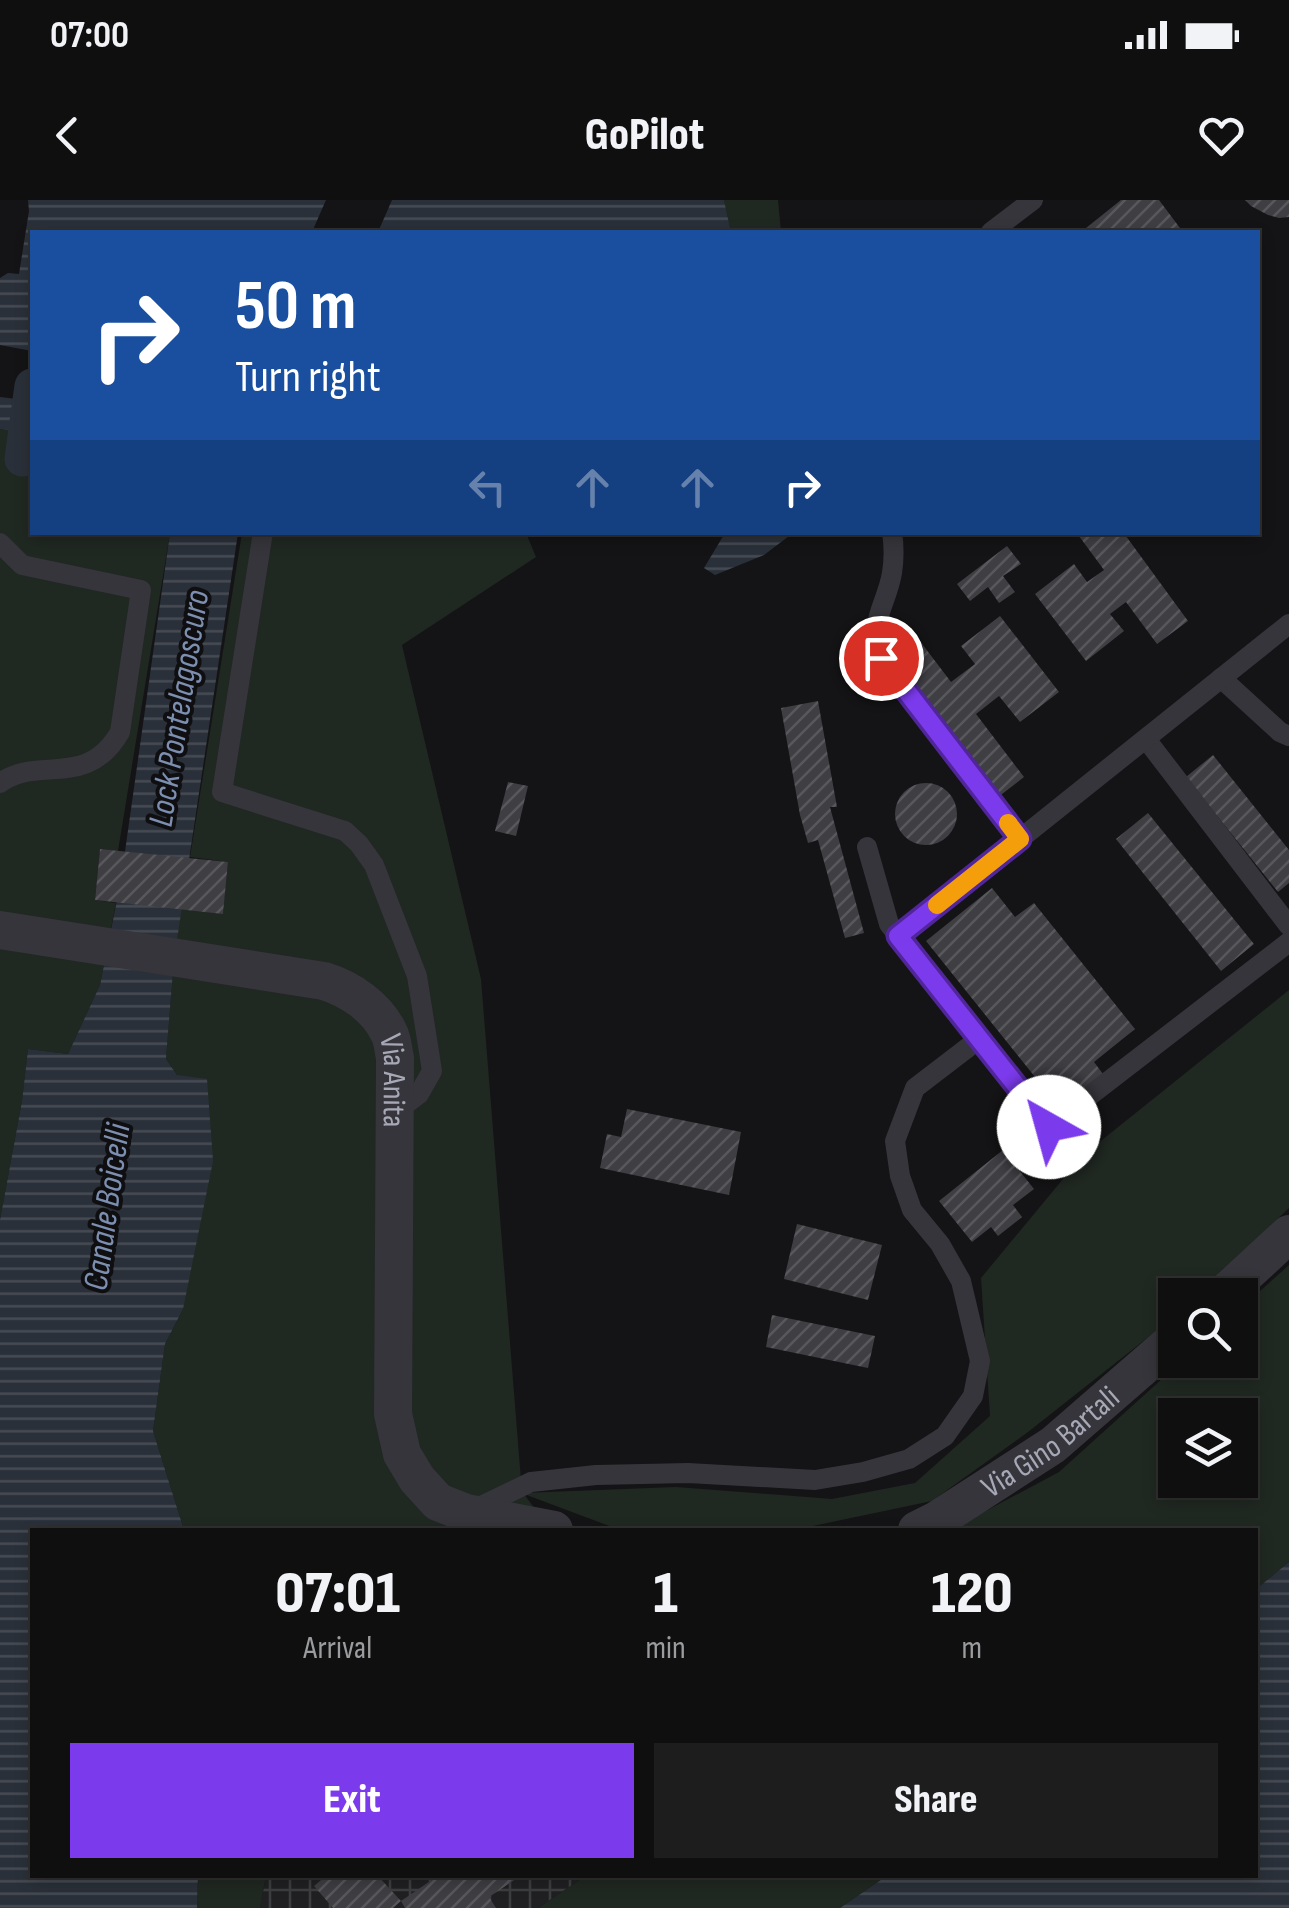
<!DOCTYPE html>
<html lang="en">
<head>
<meta charset="utf-8">
<style>
  :root { --surface:#0f0f10; --page:#1d1d1e; --text:#f1f3f6; --muted:#9b9c9f; --line:#2f2f30; --accent:#7c3aed }
  body { margin:0; font-family:"Sofia Sans Condensed",sans-serif; background:var(--page); color:var(--text); height:100vh; display:flex; flex-direction:column; font-size:38px; white-space:nowrap }
  * { box-sizing:border-box; margin:0 }
  p { font-size:32px; color:var(--muted) }
  .icon { flex:none; width:55px; height:55px; fill:none; stroke:currentColor; stroke-width:2; stroke-linecap:round; stroke-linejoin:round }
  .map { position:relative; flex:1; overflow:hidden }
  .sheet { position:absolute; left:30px; top:1328px; width:1228px; height:350px; display:flex; flex-direction:column; background:var(--surface); border-radius:0px; box-shadow:0 5px 15px #0003,0 0 0 2px var(--line) }
  .sheet>* { flex:none }
  .guide { position:absolute; left:30px; top:30px; width:1230px; height:305px; border-radius:0px; box-shadow:0 5px 15px #0003,0 0 0 2px var(--line); background:#1a4fa0; color:#fff; overflow:hidden }
  .controls { position:absolute; left:1158px; top:1078px; display:grid; gap:20px }
  .controls a { display:grid; place-items:center; width:100px; height:100px; border-radius:0px; background:var(--surface); box-shadow:0 5px 15px #0003,0 0 0 2px var(--line); font-size:50px }
  .pin { position:absolute; display:grid; place-items:center; width:85px; height:85px; color:#fff; margin:-42px; border:5px solid #fff; border-radius:50%; box-shadow:0 2px 10px #0007 }
  .me { position:absolute; width:110px; margin:-55px; rotate:322deg; stroke-linejoin:round; filter:drop-shadow(0 0 8px #0008) }
  .turn { display:flex; align-items:center; gap:35px; height:210px; padding:0 40px; font-size:45px }
  .turn .icon { width:130px; height:130px; stroke-width:2.5 }
  .turn b { display:block; font-size:70px; line-height:85px }
  .lanes { display:flex; align-items:center; height:95px; padding:0 40px; background:#0003; justify-content:center; gap:50px; direction:ltr }
  .lanes .off { opacity:.35 }
  .eta { display:flex; justify-content:space-evenly; align-items:center; height:170px; text-align:center }
  .eta b { font-size:60px; font-weight:800; line-height:70px }
  .button { display:flex; gap:20px; margin-top:auto; padding:20px 40px }
  .button a { flex:1; height:115px; border-radius:0px; background:var(--accent); color:#fff; font-size:40px; font-weight:800; line-height:115px; text-align:center }
  .button a+a { background:var(--page); color:var(--text) }
  .status { display:flex; justify-content:space-between; align-items:center; height:70px; padding:0 50px; background:var(--surface); direction:ltr }
  .status svg { height:28px; fill:currentColor }
  header { display:flex; justify-content:space-between; align-items:center; height:130px; padding:0 40px; background:var(--surface); font-size:45px; font-weight:800 }
  .map>svg:first-child { display:block }
  .industrial { fill:url(#industrial-grid) }
  .grass { fill:#202822; fill-rule:evenodd }
  .water { fill:url(#water-rules) }
  .pier { fill:#141416 }
  .lines { fill:none; stroke-linecap:round; stroke-linejoin:round }
  .canal { stroke:#2a3039; stroke-width:35 }
  .building { fill:url(#building-hatch) }
  .lane { stroke:#35353b; stroke-width:20 }
  .street { stroke:#35353b; stroke-width:38 }
  .route-casing { stroke:#51269a; stroke-width:25 }
  .route { stroke:#7c3aed; stroke-width:18 }
  .slow { stroke:#f59e0b; stroke-width:18 }
  .labels { text-anchor:middle; stroke-width:8; stroke-linejoin:round; paint-order:stroke }
  .street-label { font-size:32px; fill:#a6a8b6; stroke:#0f0f11 }
  .water-label { font-size:35px; font-style:italic; fill:#7d8fb0; stroke:#0f0f11 }
</style>
</head>
<body>
<div class="status"><b>07:00</b><svg viewBox="0 0 49 12"><path d="M0 12V9h3v3zM5 12V6h3v6zM10 12V3h3v9zM15 12V0h3v12zM26 1h20v11H26zM47 4h2v5h-2z"/></svg></div>
<header><svg class="icon" aria-label="back" viewBox="0 0 24 24"><path d="M15 5l-7 7 7 7"/></svg>GoPilot<svg class="icon" aria-label="heart" viewBox="0 0 24 24"><path d="M12 20l-8-8c-3-5 5-10 8-4 3-6 11-1 8 4z"/></svg></header>
<div class="map">
<svg width="1289" height="1708" viewBox="0 0 1289 1708">
  <defs>
    <pattern id="industrial-grid" width="8" height="8" patternUnits="userSpaceOnUse" patternTransform="scale(2.5)"><rect width="8" height="8" fill="#202023"/><path d="M0 4h8M4 0v8" fill="none" stroke="#3d3e41"/></pattern>
    <pattern id="water-rules" width="6" height="5" patternUnits="userSpaceOnUse" patternTransform="scale(2.5)"><rect width="6" height="5" fill="#2a3039"/><path d="M0 2.5h6" fill="none" stroke="#464b53"/></pattern>
    <pattern id="building-hatch" width="6" height="6" patternUnits="userSpaceOnUse" patternTransform="scale(2.5)"><rect width="6" height="6" fill="#3e3e43"/><path d="M-1 1l2-2M0 6l6-6M5 7l2-2" fill="none" stroke="#57575c"/></pattern>
  </defs>
  <rect width="100%" height="100%" fill="#141416"/>
  <polygon class="industrial" points="266,1675 587,1675 538,1708 260,1708"/>
  <g class="grass">
    <polygon points="724,0 778,0 781,32 731,32"/>
    <polygon points="0,229 32,234 32,332 170,333 118,651 100,650 95,700 116,703 100,785 68,854 28,849 22,901 0,1020"/>
    <polygon points="242,333 526,333 536,357 402,445 481,779 522,1293 676,1287 832,1299 915,1283 990,1216 981,1078 1082,956 1289,790 1289,1008 1199,1095 1175,1095 1175,1116 1028,1232 932,1301 808,1327 620,1330 524,1294 548,1327 548,1330 184,1330 153,1231 165,1144 183,1109 177,875 166,859 174,760 181,709 223,713 228,662 190,657"/>
    <path d="M1289 1065V1362L1255 1390V1330H950L1059 1272 1183 1160H1240V1109ZM1175 1215H1240V1280H1175Z"/>
    <polygon points="198,1675 266,1675 260,1708 197,1708"/>
    <polygon points="587,1675 888,1675 840,1708 538,1708"/>
  </g>
  <g class="water">
    <polygon points="28,0 724,0 731,32 32,32 32,151 0,145 0,78 8,73 19,74 29,11"/>
    <polygon points="0,197 32,201 32,234 0,229"/>
    <polygon points="170,333 238,333 174,760 166,859 177,875 207,879 213,961 183,1109 165,1144 153,1231 184,1330 32,1330 32,1675 198,1675 197,1708 0,1708 0,1020 22,901 28,849 68,854 100,785 121,680"/>
    <polygon points="725,333 725,332 793,333 764,355 715,375 704,368"/>
    <polygon points="1289,1362 1289,1708 840,1708 888,1675 1255,1675 1255,1390"/>
  </g>
  <polygon class="pier" points="326,0 392,0 378,32 312,32"/>
  <g class="lines">
    <polyline class="canal" points="22,259 32,186"/>
  </g>
  <g class="building">
    <polygon points="1121,0 1159,0 1183,32 1081,32"/>
    <polygon points="1245,0 1289,0 1289,17 1279,18 1268,15 1251,6"/>
    <polygon points="1076,332 1123,332 1188,421 1157,444 1126,402 1110,414 1124,431 1086,461 1035,394 1074,364 1087,382 1104,370"/>
    <polygon points="1007,346 1021,364 1003,376 1015,392 999,403 988,387 970,401 957,384"/>
    <polygon points="1000,416 1059,492 1020,522 999,496 976,514 1024,577 993,601 875,448 907,424 951,482 975,464 961,446"/>
    <polygon points="818,501 837,607 830,607 864,733 845,738 818,640 808,643 800,615 781,508"/>
    <polygon points="1213,555 1289,650 1289,683 1278,692 1186,577"/>
    <polygon points="508,582 528,586 516,636 495,631"/>
    <circle cx="926" cy="614" r="31"/>
    <polygon points="1148,613 1254,744 1221,771 1116,639"/>
    <polygon points="100,649 228,662 223,714 95,700"/>
    <polygon points="992,688 1015,717 1034,703 1135,829 1094,862 1106,878 1063,912 926,741"/>
    <polygon points="627,909 741,932 729,995 600,968 607,934 621,937"/>
    <polygon points="1003,950 1034,989 1013,1005 1022,1017 998,1036 991,1027 972,1042 939,1001"/>
    <polygon points="797,1024 882,1045 868,1100 784,1079"/>
    <polygon points="772,1115 875,1136 868,1168 766,1147"/>
    <polygon points="327,1675 377,1675 401,1701 393,1708 333,1708 314,1686"/>
    <polygon points="439,1675 522,1675 489,1697 496,1708 405,1708 401,1701"/>
  </g>
  <g class="lines">
    <g class="lane">
      <polyline points="991,32 1033,0"/>
      <polyline points="263,332 222,592 345,631 359,644 374,665 417,776 432,871 419,894 394,913"/>
      <path d="M892 332C894 345 894 360 892 373 886 407 868 420 881 458L1020 639 899 736"/>
      <path d="M0 343 22 365 141 390 120 532C87 590 37 555 0 583"/>
      <polyline points="1221,478 1280,532 1289,536"/>
      <polyline points="1146,539 1289,726"/>
      <polyline points="1020,639 1289,424"/>
      <polyline points="867,647 889,724 1049,927 1289,742"/>
      <polyline points="473,1310 531,1282 596,1275 688,1273 815,1280 863,1272 909,1259 945,1236 973,1196 980,1161 961,1081 940,1044 912,1010 900,976 895,941 915,888 979,839"/>
    </g>
    <g class="street">
      <path id="s1" d="M0 730 324 781C350 789 377 807 389 833 393 840 393 850 395 858L393 1214 402 1254 417 1279 438 1302 466 1313 554 1330"/>
      <polyline points="1223,1095 1289,1034"/>
      <path id="s2" d="M917 1330 937 1320 1053 1245 1175 1139"/>
    </g>
  </g>
  <g class="lines">
    <g class="route-casing">
      <polyline id="route" points="881,458 1020,639 898,736 1049,927"/>
    </g>
    <use href="#route" class="route"/>
    <polyline class="slow" points="937,705 1020,639 1008,623"/>
  </g>
  <g class="labels">
    <g class="street-label">
      <text dy="11" stroke="none"><textPath href="#s1" startOffset="462">Via Anita</textPath></text>
      <text dy="11" stroke="none"><textPath href="#s2" startOffset="160">Via Gino Bartali</textPath></text>
    </g>
    <g class="water-label">
      <text transform="translate(178 508) rotate(-81)" y="12">Lock Pontelagoscuro</text>
      <text transform="translate(106 1007) rotate(-82)" y="12">Canale Boicelli</text>
    </g>
  </g>
</svg>
<div class="controls">
<a><svg class="icon" aria-label="search" viewBox="0 0 24 24"><circle cx="10" cy="10" r="6"/><path d="M15 15l6 6"/></svg></a>
<a><svg class="icon" aria-label="layers" viewBox="0 0 24 24"><path d="M12 4l9 5-9 5-9-5zM3 14l9 5 9-5"/></svg></a>
</div>
<div class="pin" style="left:881px;top:458px;background:#d93025"><svg class="icon" aria-label="arrive" viewBox="0 0 24 24"><path d="M6 21V4h12l-3 4 3 4H6"/></svg></div>
<svg class="me" style="left:1049px;top:927px" viewBox="-20 -20 40 40"><circle r="19" fill="#fff"/><path d="M0-13L10 11 0 6-10 11z" fill="#7c3aed"/></svg>
<div class="guide">
<div class="turn"><svg class="icon" aria-label="right" viewBox="0 0 24 24"><path d="M7 20v-9h11M14 6l5 5-5 5"/></svg><div><b>50 m</b>Turn right</div></div>
<div class="lanes"><svg class="icon off" aria-label="left" viewBox="0 0 24 24"><path d="M17 20v-9H6M10 6l-5 5 5 5"/></svg><svg class="icon off" aria-label="ahead" viewBox="0 0 24 24"><path d="M12 20V5M6 11l6-6 6 6"/></svg><svg class="icon off" aria-label="ahead" viewBox="0 0 24 24"><path d="M12 20V5M6 11l6-6 6 6"/></svg><svg class="icon" aria-label="right" viewBox="0 0 24 24"><path d="M7 20v-9h11M14 6l5 5-5 5"/></svg></div>
</div>
<section class="sheet">
<div class="eta">
<div><b>07:01</b><p>Arrival</p></div>
<div><b>1</b><p>min</p></div>
<div><b>120</b><p>m</p></div>
</div>
<div class="button"><a>Exit</a><a>Share</a></div>
</section>
</div>
</body>
</html>
